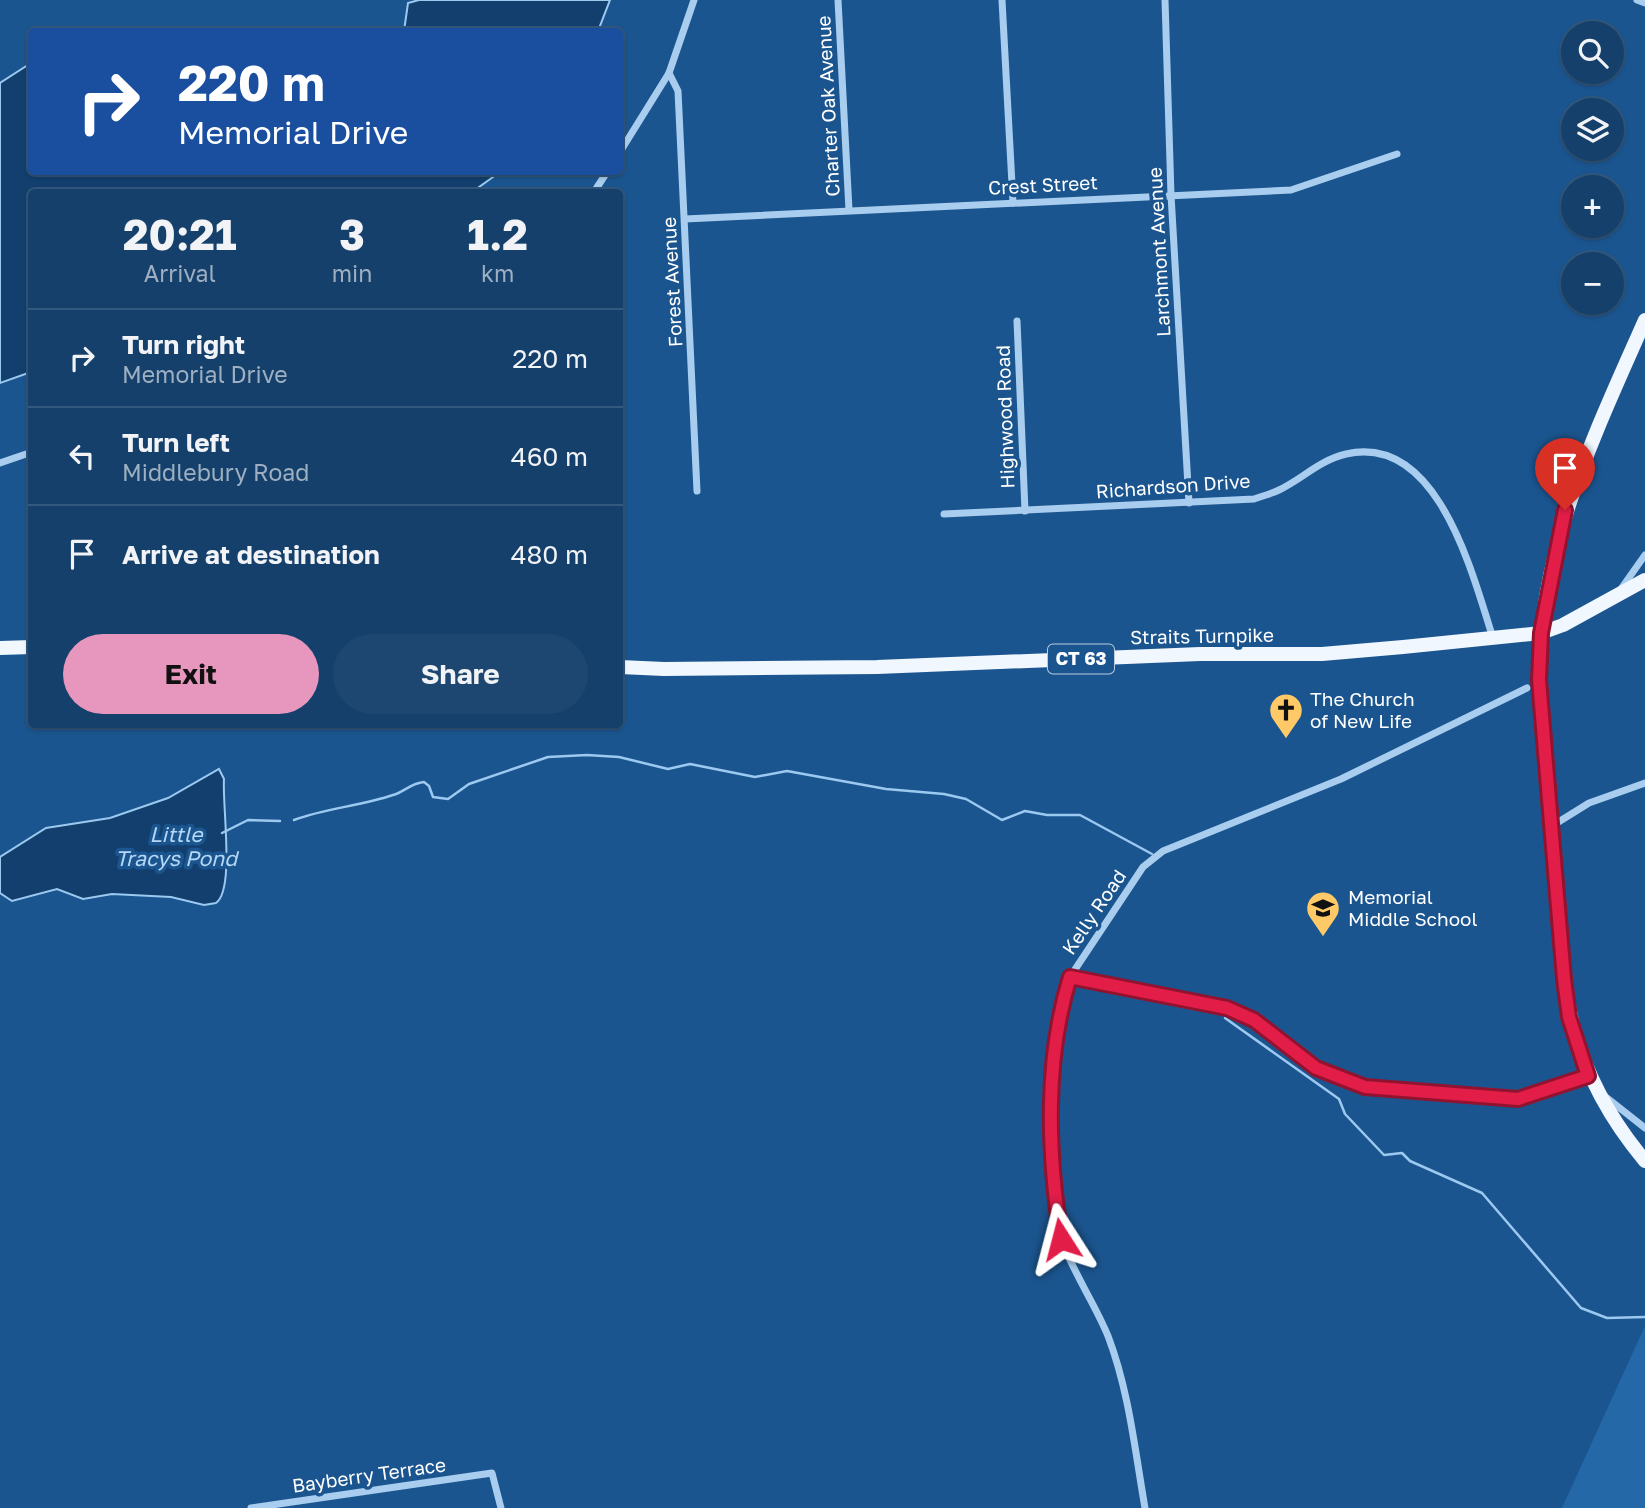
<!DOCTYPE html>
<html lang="en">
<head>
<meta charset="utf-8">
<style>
  :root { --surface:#14406b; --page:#1d4771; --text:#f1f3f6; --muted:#9dafc1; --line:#33597e; --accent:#e797bd }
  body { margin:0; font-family:"Golos Text",sans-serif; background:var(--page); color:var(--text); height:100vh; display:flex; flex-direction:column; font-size:26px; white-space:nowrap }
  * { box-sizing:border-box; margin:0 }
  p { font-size:23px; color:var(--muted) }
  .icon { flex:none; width:38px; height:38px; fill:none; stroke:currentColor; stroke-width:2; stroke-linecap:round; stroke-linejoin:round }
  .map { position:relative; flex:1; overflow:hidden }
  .side { position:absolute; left:28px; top:189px; width:595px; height:539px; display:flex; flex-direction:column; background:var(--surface); border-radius:7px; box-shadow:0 2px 5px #0004,0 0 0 2px var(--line) }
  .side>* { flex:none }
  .guide { position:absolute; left:28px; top:28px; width:595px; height:147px; border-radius:7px; box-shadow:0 2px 5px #0004,0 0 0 2px var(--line); background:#1a4fa0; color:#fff; overflow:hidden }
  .tools { position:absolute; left:1561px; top:21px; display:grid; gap:14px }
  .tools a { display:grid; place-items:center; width:63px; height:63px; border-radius:50%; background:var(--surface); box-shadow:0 2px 5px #0004,0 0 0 2px var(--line); font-size:35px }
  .pin { position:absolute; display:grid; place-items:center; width:60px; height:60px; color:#fff; margin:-72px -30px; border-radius:50% 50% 50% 0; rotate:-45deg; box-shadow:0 0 7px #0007 }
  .pin .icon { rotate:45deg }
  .me { position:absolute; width:77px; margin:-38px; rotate:351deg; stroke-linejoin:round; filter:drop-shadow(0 0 5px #0008) }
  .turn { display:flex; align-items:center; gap:24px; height:147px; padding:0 35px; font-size:32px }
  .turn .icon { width:91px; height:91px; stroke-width:2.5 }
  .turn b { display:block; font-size:49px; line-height:60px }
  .eta { display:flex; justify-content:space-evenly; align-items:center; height:119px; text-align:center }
  .eta b { font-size:42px; font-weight:700; line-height:49px }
  .cta { display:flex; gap:14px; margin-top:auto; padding:14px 35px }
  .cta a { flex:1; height:80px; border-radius:42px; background:var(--accent); color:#111; font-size:28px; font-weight:700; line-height:80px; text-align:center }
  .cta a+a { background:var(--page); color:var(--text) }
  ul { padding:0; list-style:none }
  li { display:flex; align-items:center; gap:21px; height:98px; padding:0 35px; border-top:2px solid var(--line) }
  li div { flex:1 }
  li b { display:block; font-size:26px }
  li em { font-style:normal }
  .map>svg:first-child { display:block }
  .green { fill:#2468a8 }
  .water { fill:#123f6d; stroke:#9cc9f0; stroke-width:2 }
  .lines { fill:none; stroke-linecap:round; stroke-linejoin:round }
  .stream { stroke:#9cc9f0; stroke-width:2.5 }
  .minor { stroke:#a9cdee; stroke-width:7 }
  .primary { stroke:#f0f7ff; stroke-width:14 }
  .route-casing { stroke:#92132f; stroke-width:18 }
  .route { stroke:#e11d48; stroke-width:12 }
  .labels { text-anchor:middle; stroke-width:7; stroke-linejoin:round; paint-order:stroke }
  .shield { fill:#1b558f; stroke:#bcd; stroke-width:2 }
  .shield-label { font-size:18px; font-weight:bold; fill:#fff }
  .street-label { font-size:19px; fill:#fff; stroke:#1b558f }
  .poi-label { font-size:19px; fill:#fff; stroke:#1b558f; text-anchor:start }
  .water-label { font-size:21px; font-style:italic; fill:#b5d7f5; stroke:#1b558f }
</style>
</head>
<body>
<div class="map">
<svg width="1645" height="1508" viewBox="0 0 1645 1508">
  <rect width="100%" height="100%" fill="#1b558f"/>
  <polygon class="green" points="1645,1326 1645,1508 1562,1508"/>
  <g class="water">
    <polygon points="419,0 610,0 598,31 404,31 408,3"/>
    <polygon points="31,63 32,172 500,172 472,192 32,192 31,372 0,383 0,83"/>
    <path d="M219 769 224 779C222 804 235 890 216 903L204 905 171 897 112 894 83 899 57 889 12 901 0 893V857L46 828 110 818 168 798Z"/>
  </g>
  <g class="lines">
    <g class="stream">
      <path d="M294 820C326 808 361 806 393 795 404 792 411 783 424 782L429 786 433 797 448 799 469 784 548 757 587 755 619 757 668 769 690 764 755 777 787 771 886 789 944 794 966 799 1002 820 1025 811 1047 815H1080L1152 854"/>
      <polyline points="222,833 248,820 280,821"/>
      <polyline points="1225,1018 1339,1099 1345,1114 1384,1155 1402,1153 1410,1161 1482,1193 1581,1308 1607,1318 1645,1317"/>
    </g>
    <g class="minor">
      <polyline points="838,0 849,210"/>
      <polyline points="1002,0 1013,203"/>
      <polyline points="1165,0 1171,195 1189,503"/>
      <polyline points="1637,0 1645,3"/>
      <polyline points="669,73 678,91 697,491"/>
      <polyline points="620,152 669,73 694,0"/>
      <polyline points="594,192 607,172"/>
      <polyline points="685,219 1291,190 1397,154"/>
      <polyline points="1017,321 1025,511"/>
      <polyline points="0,463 32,452"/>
      <path d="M944 514 1254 499C1262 496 1271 494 1279 490 1302 479 1320 460 1346 454 1438 433 1472 573 1493 638"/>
      <polyline points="1621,589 1645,555"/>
      <polyline points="1552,826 1589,803 1645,783"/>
      <polyline points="1070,977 1227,1008 1254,1020 1316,1067 1365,1087 1518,1099 1588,1076"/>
      <polyline points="1607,1098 1645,1128"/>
      <polyline points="251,1508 492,1473 501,1508"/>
      <path d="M1145 1508C1135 1451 1129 1391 1108 1336 1095 1304 1074 1274 1062 1241 1040 1180 1051 1038 1070 977L1143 867 1163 851 1341 779 1527 688"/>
    </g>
    <g class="primary">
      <path d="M1645 320C1593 438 1539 548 1539 679 1542 737 1549 793 1554 850 1563 977 1559 1058 1645 1161"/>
      <polyline points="0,648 32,647"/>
      <polyline points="620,667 664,669 877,667 1200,654 1322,654 1403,647 1541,633 1563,625 1645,580"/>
    </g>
  </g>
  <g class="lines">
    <g class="route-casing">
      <path id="route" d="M1061 1239C1048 1153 1044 1061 1070 977L1227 1008 1254 1020 1316 1068 1365 1087 1518 1099 1588 1076 1569 1017 1564 979 1539 680 1541 633 1565 510"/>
    </g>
    <use href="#route" class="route"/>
  </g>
  <defs>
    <g id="church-pin" transform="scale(1.75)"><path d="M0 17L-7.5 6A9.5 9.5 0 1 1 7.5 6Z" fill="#ffc967" stroke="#1b558f"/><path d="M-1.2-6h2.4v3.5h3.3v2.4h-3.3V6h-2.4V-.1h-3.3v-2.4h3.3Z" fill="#111"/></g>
    <g id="school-pin" transform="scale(1.75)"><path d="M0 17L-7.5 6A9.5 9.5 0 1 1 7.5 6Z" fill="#ffc967" stroke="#1b558f"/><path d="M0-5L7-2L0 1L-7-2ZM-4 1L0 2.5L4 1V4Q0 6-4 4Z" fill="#111"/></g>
  </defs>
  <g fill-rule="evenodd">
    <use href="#church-pin" x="1286" y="710"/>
    <use href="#school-pin" x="1323" y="908"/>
  </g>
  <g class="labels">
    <rect class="shield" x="1048" y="644.5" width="66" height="29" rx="5"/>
    <g class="shield-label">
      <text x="1081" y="665">CT 63</text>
    </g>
    <g class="street-label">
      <text transform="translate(828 106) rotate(-93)" y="7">Charter Oak Avenue</text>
      <text transform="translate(1043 185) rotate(-3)" y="7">Crest Street</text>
      <text transform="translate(1159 252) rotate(-93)" y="7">Larchmont Avenue</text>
      <text transform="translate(672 282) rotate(-93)" y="7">Forest Avenue</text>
      <text transform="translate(1005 417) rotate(-92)" y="7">Highwood Road</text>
      <text transform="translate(1173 486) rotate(-4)" y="7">Richardson Drive</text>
      <text transform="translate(1202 636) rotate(-1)" y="7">Straits Turnpike</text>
      <text transform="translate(1094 912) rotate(-56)" y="7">Kelly Road</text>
      <text transform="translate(369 1475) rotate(-8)" y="7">Bayberry Terrace</text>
    </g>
    <g class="poi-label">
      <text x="1310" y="706">The Church<tspan x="1310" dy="22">of New Life</tspan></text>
      <text x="1348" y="904">Memorial<tspan x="1348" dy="22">Middle School</tspan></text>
    </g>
    <g class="water-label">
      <text x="176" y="842">Little<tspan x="176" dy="24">Tracys Pond</tspan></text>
    </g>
  </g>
</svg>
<div class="tools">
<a><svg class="icon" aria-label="search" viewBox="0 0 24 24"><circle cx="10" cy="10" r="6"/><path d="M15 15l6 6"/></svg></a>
<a><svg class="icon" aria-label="layers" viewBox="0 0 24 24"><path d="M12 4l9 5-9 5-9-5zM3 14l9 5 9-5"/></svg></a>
<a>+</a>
<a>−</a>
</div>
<div class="pin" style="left:1565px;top:510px;background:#d93025"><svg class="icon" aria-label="arrive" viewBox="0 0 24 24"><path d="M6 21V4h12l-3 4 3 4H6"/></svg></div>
<svg class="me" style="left:1061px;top:1239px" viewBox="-20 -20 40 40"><path d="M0-17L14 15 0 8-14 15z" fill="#e11d48" stroke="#fff" stroke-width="4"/></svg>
<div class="guide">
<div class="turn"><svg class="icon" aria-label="right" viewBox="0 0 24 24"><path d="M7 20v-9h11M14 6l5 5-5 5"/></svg><div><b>220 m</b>Memorial Drive</div></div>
</div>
<section class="side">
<div class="eta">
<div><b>20:21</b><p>Arrival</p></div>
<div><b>3</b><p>min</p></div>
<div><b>1.2</b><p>km</p></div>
</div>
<ul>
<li><svg class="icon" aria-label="right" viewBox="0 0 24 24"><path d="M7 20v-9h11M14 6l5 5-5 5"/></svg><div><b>Turn right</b><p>Memorial Drive</p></div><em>220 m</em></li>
<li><svg class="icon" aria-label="left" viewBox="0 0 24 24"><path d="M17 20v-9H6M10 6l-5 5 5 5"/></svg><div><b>Turn left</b><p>Middlebury Road</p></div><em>460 m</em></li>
<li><svg class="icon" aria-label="arrive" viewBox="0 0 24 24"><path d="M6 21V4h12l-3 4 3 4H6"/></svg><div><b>Arrive at destination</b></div><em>480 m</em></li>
</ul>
<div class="cta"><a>Exit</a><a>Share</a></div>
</section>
</div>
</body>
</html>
